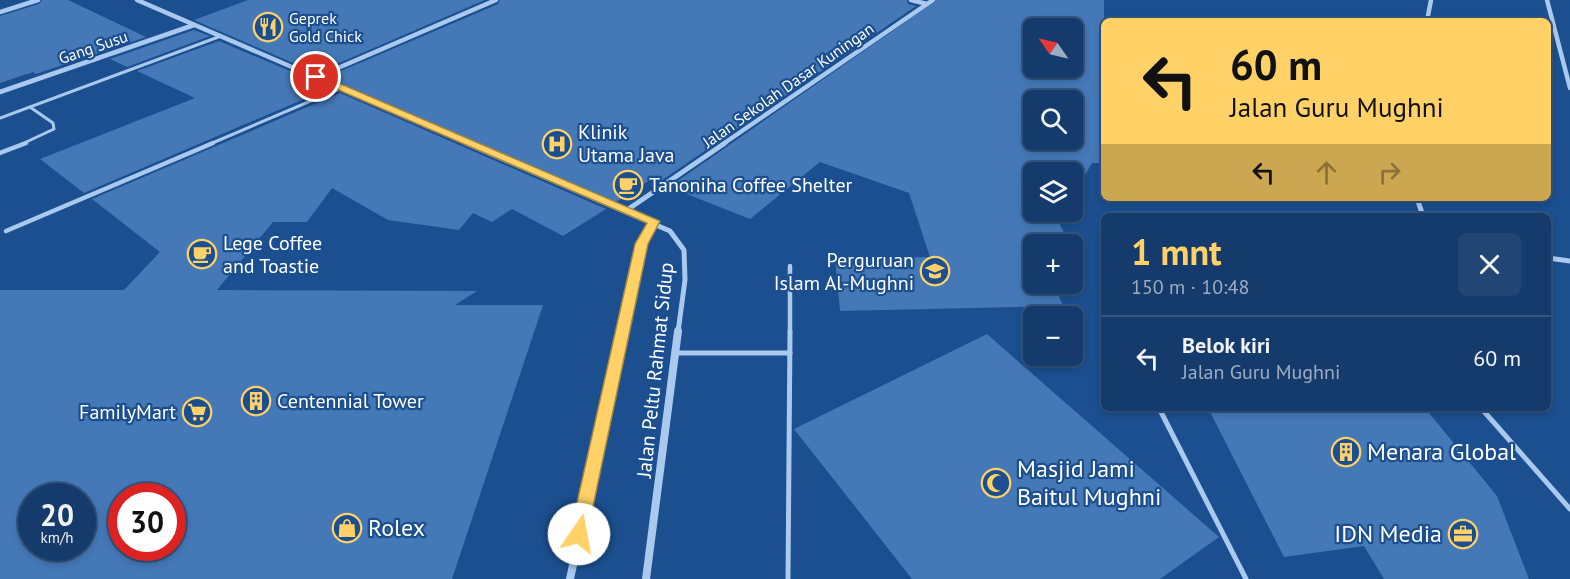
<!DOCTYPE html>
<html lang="id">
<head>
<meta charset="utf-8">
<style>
  :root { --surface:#143b6b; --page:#214673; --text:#f1f3f6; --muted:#9dadc1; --line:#33557e; --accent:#ffd166 }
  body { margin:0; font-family:"PT Sans",sans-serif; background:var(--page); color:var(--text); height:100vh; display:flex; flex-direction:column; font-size:22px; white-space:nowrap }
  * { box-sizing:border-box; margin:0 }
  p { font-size:20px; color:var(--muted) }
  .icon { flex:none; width:33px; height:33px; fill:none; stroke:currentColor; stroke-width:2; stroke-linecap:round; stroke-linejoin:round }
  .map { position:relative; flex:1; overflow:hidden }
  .sheet { position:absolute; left:1101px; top:213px; width:450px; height:198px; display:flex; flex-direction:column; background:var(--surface); border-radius:9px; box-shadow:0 3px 9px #0003,0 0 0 2px var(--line) }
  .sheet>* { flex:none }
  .top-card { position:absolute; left:1101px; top:18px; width:450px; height:183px; border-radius:9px; box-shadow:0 3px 9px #0003,0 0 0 2px var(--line); background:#ffd166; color:#111; overflow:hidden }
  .needle { width:39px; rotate:304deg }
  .fabs { position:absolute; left:1023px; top:18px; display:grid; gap:12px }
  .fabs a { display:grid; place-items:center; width:60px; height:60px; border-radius:9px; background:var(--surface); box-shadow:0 3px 9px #0003,0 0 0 2px var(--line); font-size:30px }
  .speed { position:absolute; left:18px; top:483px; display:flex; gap:12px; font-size:30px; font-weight:700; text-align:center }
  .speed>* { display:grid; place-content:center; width:78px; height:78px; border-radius:50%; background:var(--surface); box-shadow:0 3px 9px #0003,0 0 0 2px var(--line); line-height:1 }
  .speed small { font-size:15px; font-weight:400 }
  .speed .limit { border:9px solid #d22; background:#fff; color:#111 }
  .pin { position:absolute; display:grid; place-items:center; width:51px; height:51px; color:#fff; margin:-26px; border:3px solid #fff; border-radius:50%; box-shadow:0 2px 6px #0007 }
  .me { position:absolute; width:66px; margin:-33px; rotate:12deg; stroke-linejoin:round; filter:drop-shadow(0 0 4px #0008) }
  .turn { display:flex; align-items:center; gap:21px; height:126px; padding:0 30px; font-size:27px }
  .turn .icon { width:78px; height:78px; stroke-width:2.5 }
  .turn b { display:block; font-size:42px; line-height:51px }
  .lanes { display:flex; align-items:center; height:57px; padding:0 30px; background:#0003; justify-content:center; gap:30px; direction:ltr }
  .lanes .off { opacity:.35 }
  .round { display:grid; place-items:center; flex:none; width:63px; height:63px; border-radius:9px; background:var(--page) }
  .head { display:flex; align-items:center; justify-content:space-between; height:102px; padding:0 30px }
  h1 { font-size:36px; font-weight:800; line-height:45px; color:var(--accent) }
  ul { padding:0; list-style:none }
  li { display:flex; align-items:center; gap:18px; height:84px; padding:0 30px; border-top:2px solid var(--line) }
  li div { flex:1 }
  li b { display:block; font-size:22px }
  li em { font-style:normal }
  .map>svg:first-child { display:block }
  .building { fill:#4478b7; fill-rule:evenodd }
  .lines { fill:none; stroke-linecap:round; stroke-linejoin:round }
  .lane-far2 { stroke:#a9c9ee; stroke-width:3 }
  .lane-far1 { stroke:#a9c9ee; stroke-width:4.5 }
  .lane { stroke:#a9c9ee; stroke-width:5 }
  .street-far2 { stroke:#a9c9ee; stroke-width:4.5 }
  .street-far1 { stroke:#a9c9ee; stroke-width:5 }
  .street { stroke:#a9c9ee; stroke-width:8 }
  .route { fill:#ffd166; stroke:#a68842; stroke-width:1.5 }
  .labels { text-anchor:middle; stroke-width:4.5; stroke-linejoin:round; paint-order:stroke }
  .far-poi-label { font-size:16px; fill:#fff; stroke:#1b4f8f; text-anchor:start }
  .far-street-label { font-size:16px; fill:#fff; stroke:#1b4f8f }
  .poi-label { font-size:20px; fill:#fff; stroke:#1b4f8f; text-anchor:start }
  .street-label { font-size:20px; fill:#fff; stroke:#1b4f8f }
  .near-poi-label { font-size:24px; fill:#fff; stroke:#1b4f8f; text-anchor:start }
</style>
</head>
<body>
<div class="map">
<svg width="1570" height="579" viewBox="0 0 1570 579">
  <rect width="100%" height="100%" fill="#1b4f8f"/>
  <g class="building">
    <polygon points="42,0 68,0 146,37 36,74 33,72 0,83 0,16 39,4"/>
    <polygon points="248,0 485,0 316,73 194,20"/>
    <polygon points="500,0 907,0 908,4 916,6 658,183 650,180 616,202 327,77 498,4"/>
    <path d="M937 0H1104V163H1092L1072 197V172H1034V212H1064L1058 221 1069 242 1034 244V284H1054L1063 306 840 311 835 259 930 257 909 193 820 162 750 219 669 187ZM1034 28H1072V68H1034ZM1034 100H1072V140H1034Z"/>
    <polygon points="194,30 210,36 127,67 110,59"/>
    <polygon points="219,41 330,88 84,193 40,159 195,98 137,71"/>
    <path d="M340 93 606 209 563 236 512 209 492 222 473 213 459 230 388 220 332 188 307 222H273L217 290 477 291 455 305H543L452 579H0V290H124L160 252 92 199ZM32 496H82V548H32ZM122 496H172V548H122Z"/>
    <polygon points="987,334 1219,537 1160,579 912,579 794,429"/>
    <polygon points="1208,408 1425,408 1497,496 1529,579 1384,579 1364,546 1284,557"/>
  </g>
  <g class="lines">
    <g class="lane-far2">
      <polyline points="0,118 221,36"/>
      <polyline points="22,144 54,129 53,123 30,107"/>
      <polyline points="210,144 341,88"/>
    </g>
    <g class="lane-far1">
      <polyline points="0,153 26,143"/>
      <polyline points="6,231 213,143"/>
      <polyline points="790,332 790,266"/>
    </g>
    <g class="lane">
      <polyline points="677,353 790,353"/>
      <polyline points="1159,408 1246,579"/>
      <polyline points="1481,408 1570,509"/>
      <polyline points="788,579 790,331"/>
    </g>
    <g class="street-far2">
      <polyline points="137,0 470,144"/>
      <polyline points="911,0 927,4"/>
      <polyline points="1547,0 1570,88"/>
      <polyline points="0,12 38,0"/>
      <polyline points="1427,21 1431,0"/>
      <polyline points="317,77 496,0"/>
      <polyline points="0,92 194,25"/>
      <polyline points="723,144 933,0"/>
    </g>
    <g class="street-far1">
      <polyline points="466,143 670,231 684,250 685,280 678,332"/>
      <polyline points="1417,198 1423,216"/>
      <polyline points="627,210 725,143"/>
      <polyline points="1548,258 1570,261"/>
      <polyline points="623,332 642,244 654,221"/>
    </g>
    <g class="street">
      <polyline points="570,579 623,331"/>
      <polyline points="646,579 678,331"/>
    </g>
  </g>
  <polygon class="route" points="313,75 320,75 660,221 648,244 586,540 579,542 573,540 570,534 635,244 647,223 313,79"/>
  <defs>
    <g id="restaurant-ring" transform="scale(1.5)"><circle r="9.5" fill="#1b4f8f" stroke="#ffd166" stroke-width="1.5"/><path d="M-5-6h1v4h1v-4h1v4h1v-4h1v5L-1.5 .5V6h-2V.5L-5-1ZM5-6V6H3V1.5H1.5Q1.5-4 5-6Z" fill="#ffd166"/></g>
    <g id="hospital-ring" transform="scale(1.5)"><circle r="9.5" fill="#1b4f8f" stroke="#ffd166" stroke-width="1.5"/><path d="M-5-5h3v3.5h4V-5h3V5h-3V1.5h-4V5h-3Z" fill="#ffd166"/></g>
    <g id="cafe-ring" transform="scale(1.5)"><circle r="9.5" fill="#1b4f8f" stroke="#ffd166" stroke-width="1.5"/><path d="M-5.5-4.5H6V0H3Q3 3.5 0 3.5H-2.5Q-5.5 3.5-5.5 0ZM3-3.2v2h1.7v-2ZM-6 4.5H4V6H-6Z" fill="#ffd166"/></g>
    <g id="school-ring" transform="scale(1.5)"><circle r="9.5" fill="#1b4f8f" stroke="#ffd166" stroke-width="1.5"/><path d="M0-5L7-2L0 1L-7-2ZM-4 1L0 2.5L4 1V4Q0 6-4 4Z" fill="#ffd166"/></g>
    <g id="building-ring" transform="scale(1.5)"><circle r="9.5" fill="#1b4f8f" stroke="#ffd166" stroke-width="1.5"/><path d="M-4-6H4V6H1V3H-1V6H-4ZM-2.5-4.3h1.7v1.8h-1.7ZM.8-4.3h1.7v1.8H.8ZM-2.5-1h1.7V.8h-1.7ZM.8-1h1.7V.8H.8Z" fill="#ffd166"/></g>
    <g id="supermarket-ring" transform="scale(1.5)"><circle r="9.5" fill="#1b4f8f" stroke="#ffd166" stroke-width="1.5"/><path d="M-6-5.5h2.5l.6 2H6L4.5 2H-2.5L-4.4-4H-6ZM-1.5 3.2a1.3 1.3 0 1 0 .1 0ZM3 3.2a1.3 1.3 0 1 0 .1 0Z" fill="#ffd166"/></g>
    <g id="mosque-ring" transform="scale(1.5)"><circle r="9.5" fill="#1b4f8f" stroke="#ffd166" stroke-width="1.5"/><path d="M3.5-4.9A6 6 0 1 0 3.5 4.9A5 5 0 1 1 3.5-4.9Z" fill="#ffd166"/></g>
    <g id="shop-ring" transform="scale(1.5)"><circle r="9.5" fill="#1b4f8f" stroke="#ffd166" stroke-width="1.5"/><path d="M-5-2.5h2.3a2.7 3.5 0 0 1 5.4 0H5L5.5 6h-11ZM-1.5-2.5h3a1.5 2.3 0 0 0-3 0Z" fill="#ffd166"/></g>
    <g id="office-ring" transform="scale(1.5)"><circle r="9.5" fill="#1b4f8f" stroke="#ffd166" stroke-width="1.5"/><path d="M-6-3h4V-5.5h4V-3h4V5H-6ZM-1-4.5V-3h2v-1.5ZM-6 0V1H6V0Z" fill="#ffd166"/></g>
  </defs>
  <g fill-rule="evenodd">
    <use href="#restaurant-ring" x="268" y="27"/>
    <use href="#hospital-ring" x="557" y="144"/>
    <use href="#cafe-ring" x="628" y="185"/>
    <use href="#cafe-ring" x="202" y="254"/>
    <use href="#school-ring" x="935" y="271"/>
    <use href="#building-ring" x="256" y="401"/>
    <use href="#supermarket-ring" x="197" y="412"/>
    <use href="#building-ring" x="1346" y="452"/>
    <use href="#mosque-ring" x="996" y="483"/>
    <use href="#shop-ring" x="347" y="528"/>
    <use href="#office-ring" x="1463" y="534"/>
  </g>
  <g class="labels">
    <g class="far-poi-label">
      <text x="289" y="24">Geprek<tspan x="289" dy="18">Gold Chick</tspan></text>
    </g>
    <g class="far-street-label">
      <text transform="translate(93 47) rotate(-19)" y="6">Gang Susu</text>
      <text transform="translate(788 85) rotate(-35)" y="6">Jalan Sekolah Dasar Kuningan</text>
    </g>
    <g class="poi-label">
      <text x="578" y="139">Klinik<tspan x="578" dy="23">Utama Java</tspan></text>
      <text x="649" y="192">Tanoniha Coffee Shelter</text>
      <text x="223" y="250">Lege Coffee<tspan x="223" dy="23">and Toastie</tspan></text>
      <text x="914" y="267" text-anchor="end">Perguruan<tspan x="914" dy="23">Islam Al-Mughni</tspan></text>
      <text x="277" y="408">Centennial Tower</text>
      <text x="176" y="419" text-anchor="end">FamilyMart</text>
    </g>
    <g class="street-label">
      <text transform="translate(655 370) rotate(-84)" y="7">Jalan Peltu Rahmat Sidup</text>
    </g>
    <g class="near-poi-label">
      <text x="1367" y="460">Menara Global</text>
      <text x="1017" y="477">Masjid Jami<tspan x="1017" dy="28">Baitul Mughni</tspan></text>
      <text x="368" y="536">Rolex</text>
      <text x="1442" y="542" text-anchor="end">IDN Media</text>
    </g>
  </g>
</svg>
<div class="fabs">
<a><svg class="needle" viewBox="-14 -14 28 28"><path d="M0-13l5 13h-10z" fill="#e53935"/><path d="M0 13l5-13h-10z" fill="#9dadc1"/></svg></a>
<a><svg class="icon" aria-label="search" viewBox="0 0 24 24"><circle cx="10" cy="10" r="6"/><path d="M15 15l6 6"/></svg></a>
<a><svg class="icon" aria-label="layers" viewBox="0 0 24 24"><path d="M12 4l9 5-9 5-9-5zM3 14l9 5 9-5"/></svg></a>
<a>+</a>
<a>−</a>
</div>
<div class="speed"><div>20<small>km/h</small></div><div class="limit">30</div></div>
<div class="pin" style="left:316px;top:77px;background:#d93025"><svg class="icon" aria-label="arrive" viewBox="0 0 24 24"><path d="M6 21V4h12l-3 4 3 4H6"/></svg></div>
<svg class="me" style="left:579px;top:534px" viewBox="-20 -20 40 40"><circle r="19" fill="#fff"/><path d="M0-13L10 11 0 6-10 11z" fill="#ffd166"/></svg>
<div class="top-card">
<div class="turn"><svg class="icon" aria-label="left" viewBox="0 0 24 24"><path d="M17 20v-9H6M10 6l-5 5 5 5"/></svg><div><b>60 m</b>Jalan Guru Mughni</div></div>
<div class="lanes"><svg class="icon" aria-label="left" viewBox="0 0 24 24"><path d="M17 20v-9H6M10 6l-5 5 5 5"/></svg><svg class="icon off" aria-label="ahead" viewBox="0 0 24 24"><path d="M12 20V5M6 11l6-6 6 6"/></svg><svg class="icon off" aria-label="right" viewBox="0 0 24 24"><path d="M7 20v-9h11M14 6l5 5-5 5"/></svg></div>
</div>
<section class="sheet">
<div class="head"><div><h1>1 mnt</h1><p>150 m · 10:48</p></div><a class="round"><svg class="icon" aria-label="close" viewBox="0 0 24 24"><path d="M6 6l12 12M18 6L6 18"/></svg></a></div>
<ul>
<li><svg class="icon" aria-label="left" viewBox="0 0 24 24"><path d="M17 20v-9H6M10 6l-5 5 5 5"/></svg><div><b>Belok kiri</b><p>Jalan Guru Mughni</p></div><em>60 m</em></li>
</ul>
</section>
</div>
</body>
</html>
